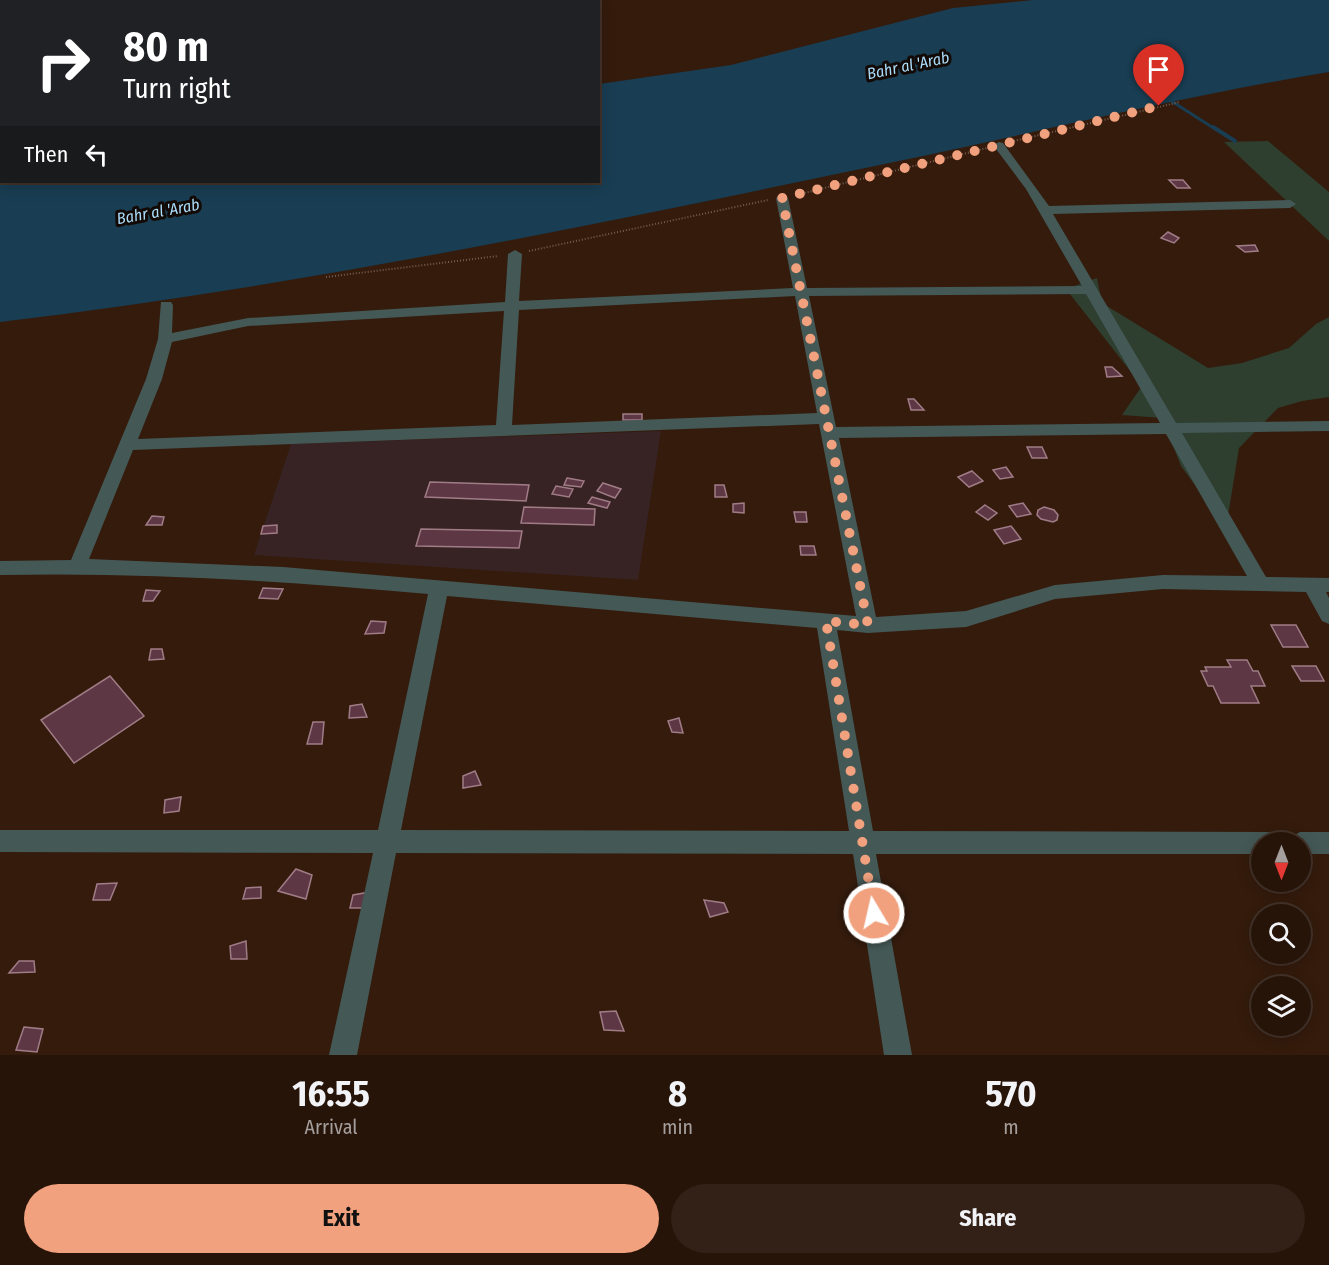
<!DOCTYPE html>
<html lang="en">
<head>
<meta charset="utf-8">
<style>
  :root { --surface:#271409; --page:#332117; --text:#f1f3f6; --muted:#a49e9c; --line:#43332a; --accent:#f1a17d }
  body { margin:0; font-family:"Fira Sans Condensed",sans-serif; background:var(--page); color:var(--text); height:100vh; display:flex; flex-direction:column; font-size:22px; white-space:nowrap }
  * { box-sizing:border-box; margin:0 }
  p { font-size:20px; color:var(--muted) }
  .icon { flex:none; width:33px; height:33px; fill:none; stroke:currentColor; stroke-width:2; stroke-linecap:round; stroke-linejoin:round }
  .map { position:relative; height:1055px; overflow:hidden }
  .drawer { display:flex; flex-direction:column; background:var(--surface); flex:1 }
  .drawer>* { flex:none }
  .top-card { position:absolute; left:0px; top:0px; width:600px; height:183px; box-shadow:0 3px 15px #0003,0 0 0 2px var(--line); background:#202124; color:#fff; overflow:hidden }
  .needle { width:39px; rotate:180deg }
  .controls { position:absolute; left:1251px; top:832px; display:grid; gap:12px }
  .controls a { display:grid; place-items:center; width:60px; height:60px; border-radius:50%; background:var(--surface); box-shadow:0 3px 15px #0003,0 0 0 2px var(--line); font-size:30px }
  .pin { position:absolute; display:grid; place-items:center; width:51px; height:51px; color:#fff; margin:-62px -26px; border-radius:50% 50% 50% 0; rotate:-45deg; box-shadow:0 0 6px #0007 }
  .pin .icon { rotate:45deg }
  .me { position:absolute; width:66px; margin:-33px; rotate:351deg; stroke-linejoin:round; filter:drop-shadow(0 0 4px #0008) }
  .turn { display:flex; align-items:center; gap:21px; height:126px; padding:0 24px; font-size:27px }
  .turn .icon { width:78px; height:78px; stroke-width:2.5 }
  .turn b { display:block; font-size:42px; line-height:51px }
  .then { display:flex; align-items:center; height:57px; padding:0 24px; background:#0003; gap:12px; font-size:22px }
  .eta { display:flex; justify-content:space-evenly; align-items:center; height:102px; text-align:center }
  .eta b { font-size:36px; font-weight:700; line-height:42px }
  .cta { display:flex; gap:12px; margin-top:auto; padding:12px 24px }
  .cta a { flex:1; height:69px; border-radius:36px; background:var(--accent); color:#111; font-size:24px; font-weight:700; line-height:69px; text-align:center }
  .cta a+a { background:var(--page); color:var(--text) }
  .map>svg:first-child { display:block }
  .education { fill:#372323 }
  .green { fill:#2e3f2f }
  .water { fill:#193d52 }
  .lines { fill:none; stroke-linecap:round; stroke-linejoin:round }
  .stream-far1 { stroke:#193d52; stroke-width:3 }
  .stream { stroke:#193d52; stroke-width:4 }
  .building { fill:#5d3844; stroke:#a07c87; stroke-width:1.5 }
  .path { stroke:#755e51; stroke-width:2; stroke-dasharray:1 2; stroke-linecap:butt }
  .minor { fill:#445856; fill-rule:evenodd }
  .route { stroke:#f1a17d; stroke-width:10; stroke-dasharray:0 18 }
  .labels { text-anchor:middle; stroke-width:6; stroke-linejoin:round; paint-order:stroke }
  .far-water-label { font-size:16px; font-style:italic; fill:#aadcfc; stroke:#130904 }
</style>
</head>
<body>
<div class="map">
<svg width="1329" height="1055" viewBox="0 0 1329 1055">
  <rect width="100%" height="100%" fill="#341b0c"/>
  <polygon class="education" points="661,431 638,580 254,555 291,444"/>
  <g class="green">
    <polygon points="1268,141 1329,192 1329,241 1224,142"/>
    <polygon points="1097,278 1102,303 1208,368 1242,363 1289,348 1316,324 1329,317 1329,397 1302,401 1278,408 1239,448 1226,528 1181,466 1162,418 1122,415 1142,386 1066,289"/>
  </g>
  <path class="water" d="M1033 0H1329V72C1192 95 1058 127 923 156 617 220 311 285 0 322V170L2 182H598L599 84 731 65 953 8Z"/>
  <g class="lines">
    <polyline class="stream-far1" points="1165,97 1215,129"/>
    <polyline class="stream" points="1213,127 1235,141"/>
  </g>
  <g class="building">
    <polygon points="1169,180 1183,180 1190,188 1177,188"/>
    <polygon points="1168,232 1179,238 1174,243 1161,238"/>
    <polygon points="1255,245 1258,251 1245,252 1237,246"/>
    <polygon points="1105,367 1112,367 1122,376 1107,377"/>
    <polygon points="908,399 914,399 924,410 911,410"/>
    <rect x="623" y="414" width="19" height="6"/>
    <polygon points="1027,447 1042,447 1047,458 1032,458"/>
    <polygon points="1006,467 1013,477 1000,479 993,470"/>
    <polygon points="972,471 983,481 969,487 958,477"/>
    <polygon points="567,478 584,481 581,487 564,485"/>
    <polygon points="430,482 529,485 526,501 425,497"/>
    <polygon points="603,483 621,489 615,498 597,491"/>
    <polygon points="715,485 724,485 727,497 715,497"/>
    <polygon points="556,486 573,489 569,497 552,494"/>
    <polygon points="592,497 610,502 607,508 588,503"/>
    <polygon points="744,503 744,513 733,512 733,504"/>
    <polygon points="1023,503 1031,514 1017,517 1009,506"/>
    <polygon points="985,505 997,513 988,520 976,512"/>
    <polygon points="524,507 595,509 594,525 521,523"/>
    <polygon points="1044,507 1054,510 1058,515 1057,520 1053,522 1041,519 1037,515 1038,510"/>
    <polygon points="794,512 806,512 807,522 796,522"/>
    <polygon points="152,516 164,517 162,525 146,525"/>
    <polygon points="277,525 277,533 261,534 263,526"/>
    <polygon points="1011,526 1021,539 1004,544 994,530"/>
    <polygon points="421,529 522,531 519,548 416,546"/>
    <polygon points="800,546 814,546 816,555 801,555"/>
    <polygon points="263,588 283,589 278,599 259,598"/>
    <polygon points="146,590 160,591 153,601 143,601"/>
    <polygon points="371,621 386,622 384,633 365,634"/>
    <polygon points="1271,625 1296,625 1308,647 1283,647"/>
    <polygon points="151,649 162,649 164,659 149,660"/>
    <polygon points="1227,660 1247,660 1253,671 1258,671 1265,686 1251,686 1259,703 1221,703 1213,686 1208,686 1201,671 1207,671 1205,667 1231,667"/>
    <polygon points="1292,666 1316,666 1324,681 1301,681"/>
    <polygon points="110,676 144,716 74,763 41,720"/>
    <polygon points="362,704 367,717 349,718 350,706"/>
    <polygon points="679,718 683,733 672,732 668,721"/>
    <polygon points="313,722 324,722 322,744 307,744"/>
    <polygon points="475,771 481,785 463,788 463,776"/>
    <polygon points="181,797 179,811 164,813 165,800"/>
    <polygon points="296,869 312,875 306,899 278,891"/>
    <polygon points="117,883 110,900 93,900 97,884"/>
    <polygon points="261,887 261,898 243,899 246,888"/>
    <polygon points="370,892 368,908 350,908 353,895"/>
    <polygon points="704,900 724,903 728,912 710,917"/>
    <polygon points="246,941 247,959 231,959 230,946"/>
    <polygon points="19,961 34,961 35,972 9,973"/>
    <polygon points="616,1011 624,1031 604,1030 600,1012"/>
    <polygon points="24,1027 43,1029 37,1052 16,1050"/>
  </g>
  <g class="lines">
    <g class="path">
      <polyline points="13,2 17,0"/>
      <polyline points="38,2 47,0"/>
      <polyline points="338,2 341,0"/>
      <polyline points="380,2 388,0"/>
      <polyline points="1014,141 1180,102"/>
      <polyline points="796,195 987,148"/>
      <polyline points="529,251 768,200"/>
      <polyline points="326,277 498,256"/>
    </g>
    <path class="minor" d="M999 142 1003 143 1049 206 1290 200 1296 204 1290 208 1053 214 1176 423 1329 421V431L1182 433 1266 577 1329 578V592H1326L1329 598V624L1322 621 1306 592 1163 589 1055 599 966 627 868 633 837 630 873 831 1282 832 1291 837 1300 832H1329V854H1300V843H1262V854H876L912 1055H884L853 854 396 853 357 1055H329L373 853 0 852V830H378L428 594C285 581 143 572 0 575V561L71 560 146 379 158 339 161 302H171L173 305 172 333 248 318 505 302 508 254 515 250 522 254 519 301 793 288 776 198 782 194 788 198 807 288 1082 286 1026 189 993 145ZM1086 294 1160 423 836 427 809 296ZM795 296 817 413 512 425 519 310ZM504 311 496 425 138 439 162 379 172 342 248 326ZM819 424 856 616 283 567 89 559 133 450ZM1166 434 1247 576 1163 575 1055 585 966 611 876 617 839 438ZM447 596 817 628 849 831 401 830Z"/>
  </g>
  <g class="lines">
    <polyline class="route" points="874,913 826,621 868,625 782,198 1159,106"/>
  </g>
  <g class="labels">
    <g class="far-water-label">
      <text transform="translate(908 65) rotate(-12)" y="6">Bahr al 'Arab</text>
      <text transform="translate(158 211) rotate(-10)" y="6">Bahr al 'Arab</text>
    </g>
  </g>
</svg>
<div class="controls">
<a><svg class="needle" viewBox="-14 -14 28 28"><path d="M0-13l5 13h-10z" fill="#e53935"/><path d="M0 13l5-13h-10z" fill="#a49e9c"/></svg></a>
<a><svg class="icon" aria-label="search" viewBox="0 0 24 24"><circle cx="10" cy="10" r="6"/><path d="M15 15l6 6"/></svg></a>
<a><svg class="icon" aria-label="layers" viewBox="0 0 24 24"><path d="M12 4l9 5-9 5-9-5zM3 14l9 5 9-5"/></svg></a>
</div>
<div class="pin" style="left:1159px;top:106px;background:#d93025"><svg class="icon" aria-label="arrive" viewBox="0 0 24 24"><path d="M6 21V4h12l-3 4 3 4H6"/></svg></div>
<svg class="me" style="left:874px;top:913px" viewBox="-20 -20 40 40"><circle r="17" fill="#f1a17d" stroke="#fff" stroke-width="3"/><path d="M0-11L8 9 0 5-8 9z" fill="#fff"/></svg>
<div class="top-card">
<div class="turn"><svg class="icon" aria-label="right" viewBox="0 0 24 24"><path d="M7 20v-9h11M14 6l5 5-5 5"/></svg><div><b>80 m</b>Turn right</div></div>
<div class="then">Then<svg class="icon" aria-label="left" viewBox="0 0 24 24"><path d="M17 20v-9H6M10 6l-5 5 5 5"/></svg></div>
</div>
</div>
<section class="drawer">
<div class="eta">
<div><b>16:55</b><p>Arrival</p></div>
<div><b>8</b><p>min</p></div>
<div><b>570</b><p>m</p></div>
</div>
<div class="cta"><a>Exit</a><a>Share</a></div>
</section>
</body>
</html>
